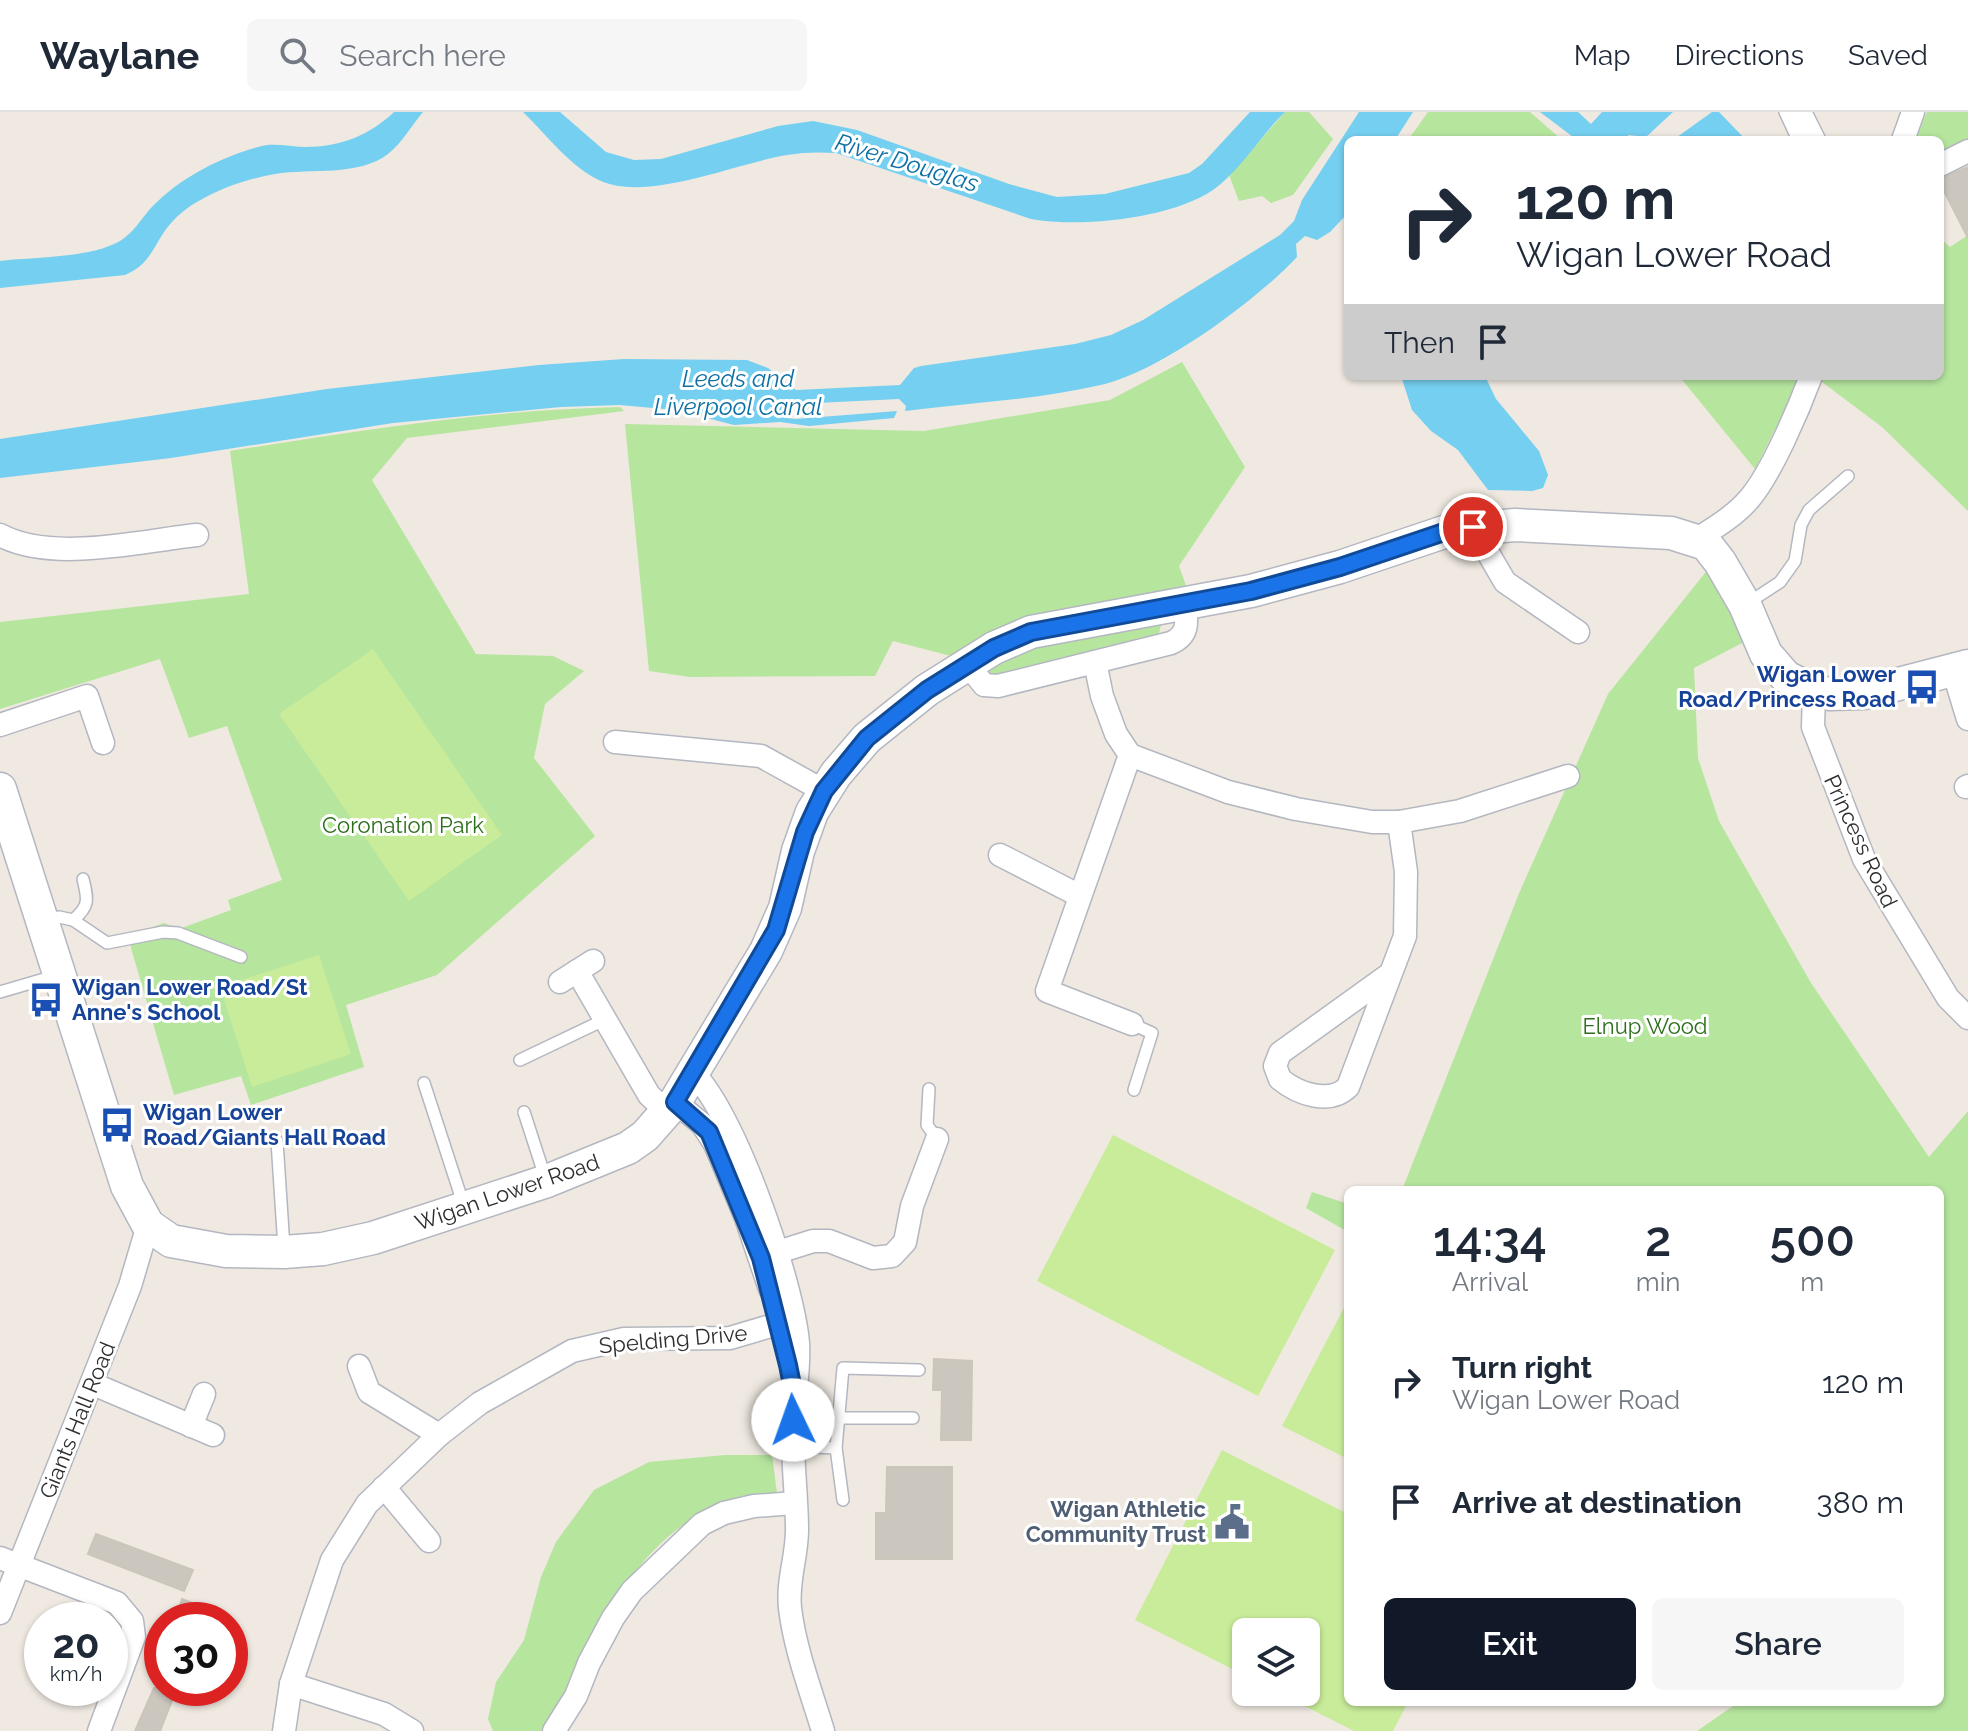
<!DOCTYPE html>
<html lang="en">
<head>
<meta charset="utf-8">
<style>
  :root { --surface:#fff; --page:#f6f6f7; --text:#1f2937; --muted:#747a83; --line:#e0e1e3; --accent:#111827 }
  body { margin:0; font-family:Raleway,sans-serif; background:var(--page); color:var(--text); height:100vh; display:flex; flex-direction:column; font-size:30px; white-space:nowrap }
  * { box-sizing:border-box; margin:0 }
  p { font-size:26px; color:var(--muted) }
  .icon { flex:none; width:44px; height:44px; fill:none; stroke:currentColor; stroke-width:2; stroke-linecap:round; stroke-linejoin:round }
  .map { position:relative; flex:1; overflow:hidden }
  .panel { position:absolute; left:1344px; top:1074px; width:600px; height:520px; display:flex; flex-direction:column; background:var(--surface); border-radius:12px; box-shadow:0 2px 6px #0004 }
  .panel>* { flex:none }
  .banner { position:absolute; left:1344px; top:24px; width:600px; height:244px; border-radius:12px; box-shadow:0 2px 6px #0004; background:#fff; color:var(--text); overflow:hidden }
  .tools { position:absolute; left:1232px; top:1506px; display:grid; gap:16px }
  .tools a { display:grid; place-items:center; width:88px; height:88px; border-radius:12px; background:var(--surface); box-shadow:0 2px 6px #0004; font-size:40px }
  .speed { position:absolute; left:24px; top:1490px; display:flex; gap:16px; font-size:40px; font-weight:700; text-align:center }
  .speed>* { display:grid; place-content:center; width:104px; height:104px; border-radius:50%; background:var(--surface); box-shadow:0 2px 6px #0004; line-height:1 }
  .speed small { font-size:20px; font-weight:400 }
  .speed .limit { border:12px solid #d22; background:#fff; color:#111 }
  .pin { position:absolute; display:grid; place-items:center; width:68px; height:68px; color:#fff; margin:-34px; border:4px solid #fff; border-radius:50%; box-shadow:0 2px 8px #0007 }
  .me { position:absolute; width:88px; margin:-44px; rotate:357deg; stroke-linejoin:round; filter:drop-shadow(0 0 6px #0008) }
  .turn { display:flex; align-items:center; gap:28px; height:168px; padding:0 40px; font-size:36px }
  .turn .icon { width:104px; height:104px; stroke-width:2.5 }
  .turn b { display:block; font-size:56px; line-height:68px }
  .then { display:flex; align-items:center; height:76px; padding:0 40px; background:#0003; gap:16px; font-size:30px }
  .eta { display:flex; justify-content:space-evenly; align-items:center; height:136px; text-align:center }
  .eta b { font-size:48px; font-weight:600; line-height:56px }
  .action { display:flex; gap:16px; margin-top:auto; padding:16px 40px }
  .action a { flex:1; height:92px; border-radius:12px; background:var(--accent); color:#fff; font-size:32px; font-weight:600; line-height:92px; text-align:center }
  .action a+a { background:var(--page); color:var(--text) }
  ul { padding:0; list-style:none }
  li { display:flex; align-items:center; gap:24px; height:120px; padding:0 40px }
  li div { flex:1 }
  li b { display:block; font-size:30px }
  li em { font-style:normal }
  header { display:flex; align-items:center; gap:48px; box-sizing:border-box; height:112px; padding:0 40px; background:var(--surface); border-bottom:2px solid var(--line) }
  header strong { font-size:38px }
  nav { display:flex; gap:44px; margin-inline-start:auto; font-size:28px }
  .search { width:560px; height:72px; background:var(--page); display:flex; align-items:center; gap:20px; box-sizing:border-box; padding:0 28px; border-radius:12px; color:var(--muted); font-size:30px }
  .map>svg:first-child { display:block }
  .green { fill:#b6e59e }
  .pitch { fill:#c9ec9a }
  .water { fill:#75cff0 }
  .building { fill:#cbc7bf; stroke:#cbc5ba; stroke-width:2 }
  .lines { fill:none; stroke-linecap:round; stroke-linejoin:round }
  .lane-casing { stroke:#b4b7c1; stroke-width:14 }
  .street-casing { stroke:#b4b7c1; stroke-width:25 }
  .secondary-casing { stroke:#b4b7c1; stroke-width:35 }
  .lane { stroke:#fff; stroke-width:11 }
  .street { stroke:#fff; stroke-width:22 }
  .secondary { stroke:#fff; stroke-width:32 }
  .route-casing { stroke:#114b97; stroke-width:20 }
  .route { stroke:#1a73e8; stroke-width:14 }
  .labels { text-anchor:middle; stroke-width:6; stroke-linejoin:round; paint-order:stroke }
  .transit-label { font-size:22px; font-weight:bold; fill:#164399; stroke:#fff; text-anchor:start }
  .park-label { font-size:22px; fill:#2c6e1b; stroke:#fff }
  .street-label { font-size:22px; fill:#2e2e2e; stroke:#fff }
  .service-label { font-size:22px; font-weight:bold; fill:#4e5e75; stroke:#fff; text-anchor:end }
  .water-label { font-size:24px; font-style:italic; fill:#0d6fa3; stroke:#fff }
</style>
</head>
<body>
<header>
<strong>Waylane</strong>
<div class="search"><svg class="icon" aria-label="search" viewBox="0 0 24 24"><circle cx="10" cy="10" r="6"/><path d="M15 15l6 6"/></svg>Search here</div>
<nav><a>Map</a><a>Directions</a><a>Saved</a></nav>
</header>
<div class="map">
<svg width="1968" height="1619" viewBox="0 0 1968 1619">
  <rect width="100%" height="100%" fill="#efe9e1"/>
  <g class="green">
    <polygon points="1285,0 1309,0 1333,27 1293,83 1271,91 1262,84 1239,89 1229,63"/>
    <polygon points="1428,0 1530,0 1562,28 1408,28"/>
    <polygon points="1927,0 1968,0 1968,32 1940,46 1940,28 1915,28"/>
    <polygon points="1968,123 1968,399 1882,315 1818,267 1819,264 1940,264 1940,126 1950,135"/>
    <polygon points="1182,250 1245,355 1179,454 1189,482 955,545 893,529 875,564 690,565 649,559 625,312 924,319 1110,288"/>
    <polygon points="1679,264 1802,264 1755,357"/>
    <path d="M620 295 624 299 407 326 372 368 476 542 553 544 584 559 545 592 534 646 595 724 437 863 346 893 364 955 251 993 241 964 174 983 131 836 130 823 164 811 179 817 231 798 228 788 282 768 227 614 189 626 160 547 0 597V510L249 482 230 339C360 318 488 298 620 295Z"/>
    <polygon points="1709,456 1746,529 1694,556 1698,646 1719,709 1811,871 1929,1045 1968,999 1968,1619 1697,1619 1739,1590 1940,1590 1940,1078 1402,1078 1520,779 1608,582"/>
    <polygon points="1161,513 1158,525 996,566 986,561 1016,541 1036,535"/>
    <polygon points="1312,1080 1348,1092 1348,1120 1306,1096"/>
    <path d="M725 1343H772L777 1381 692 1407C621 1451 583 1547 548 1619H493L488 1607 496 1570 524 1528 541 1465 556 1430 594 1378 649 1350Z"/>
  </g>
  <g class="pitch">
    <polygon points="373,537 502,723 409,789 279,602"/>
    <polygon points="319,843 351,942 252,975 220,875"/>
    <polygon points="1113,1023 1335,1138 1258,1284 1037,1169"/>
    <polygon points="1348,1188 1348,1347 1282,1314"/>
    <polygon points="1222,1338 1348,1402 1348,1590 1408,1590 1393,1619 1354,1619 1277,1580 1306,1580 1306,1520 1246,1520 1246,1564 1135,1508"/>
  </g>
  <g class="water">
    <path d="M394 0H423C412 13 402 31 388 42 358 65 311 56 275 62 252 66 227 74 206 85 190 93 175 104 164 120 151 140 148 153 125 163L0 176V149C34 145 84 146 114 132 135 123 141 104 157 90 184 64 222 45 258 35 273 30 290 35 306 35 340 35 370 23 394 0Z"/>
    <path d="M523 0H560L606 40 634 48 661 47 778 14 813 9 857 18 1009 72 1057 85 1105 82 1189 61 1202 52 1250 0H1285C1260 24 1241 58 1213 78 1170 107 1080 116 1031 107L836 41C819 40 804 40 787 43 737 51 648 90 601 69 570 55 547 23 523 0Z"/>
    <path d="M1359 0H1413L1395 28H1348V101L1330 120 1317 128 1305 124 1296 132 1297 145C1257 188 1162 258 1105 272 1039 288 971 290 905 299L906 294 899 287 796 292 784 299 787 306 795 307 897 299 894 306 809 314 780 310 734 313 676 298 619 293 561 295 393 311 171 346 0 366V327L327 277 539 253 624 247 747 248 768 256 796 278 900 273 914 256 921 254 1075 232 1111 223 1143 208 1280 123 1294 109 1302 88Z"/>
    <polygon points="1540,0 1578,0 1591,12 1602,0 1673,0 1646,25 1628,23 1629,28 1577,28"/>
    <polygon points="1712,0 1719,0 1746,28 1673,28"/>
    <polygon points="1401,264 1485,264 1496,287 1539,339 1548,363 1543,376 1532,379 1488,378 1458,338 1431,319 1412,298"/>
  </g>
  <g class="building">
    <polygon points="1968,55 1968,126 1940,71 1940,67"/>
    <polygon points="934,1247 972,1249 971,1328 941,1328 942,1278 933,1278"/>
    <polygon points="887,1355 952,1355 952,1447 876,1447 876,1401 886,1401"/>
    <polygon points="96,1422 193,1458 184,1479 88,1442"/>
    <polygon points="182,1487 205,1496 201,1508 175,1508"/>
    <polygon points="154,1576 177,1576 160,1619 135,1619"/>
  </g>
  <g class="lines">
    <g class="lane-casing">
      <g id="lane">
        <polyline points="1785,0 1798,28"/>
        <polyline points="1748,491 1780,470 1795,449 1801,413 1809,398 1848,364"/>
        <path d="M45 807 59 805 73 808C90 794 88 787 83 767"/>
        <polyline points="73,808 107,831 163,820 178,821 241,845"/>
        <polyline points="0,880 58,863"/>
        <polyline points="1132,912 1152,921 1134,978"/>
        <polyline points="520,948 606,907"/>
        <polyline points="424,971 464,1094"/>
        <polyline points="929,977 927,1013 937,1027"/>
        <polyline points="524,1000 545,1065"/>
        <polyline points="277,1029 284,1136"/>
        <polyline points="839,1306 913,1306"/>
        <polyline points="793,1334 836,1336 843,1256 919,1258"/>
        <polyline points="836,1336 843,1388"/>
      </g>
    </g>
    <g class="street-casing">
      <g id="street">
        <polyline points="1800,0 1814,28"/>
        <polyline points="1903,28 1913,0"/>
        <polyline points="1940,53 1968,39"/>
        <polyline points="1473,415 1505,470 1578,520"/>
        <path d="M0 423C52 451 140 429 197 423"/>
        <path d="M1697 427C1716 415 1736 403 1750 386 1772 360 1799 296 1811 264"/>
        <polyline points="1095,550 1102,584 1116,622 1130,643 1228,680 1296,697 1372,710 1399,710 1460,699 1568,664"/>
        <path d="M967 552 984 573 998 574 1171 531C1189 523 1187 510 1185 493"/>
        <polyline points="1953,558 1968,607"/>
        <polyline points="1814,579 1813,615 1864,747 1948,886 1968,906"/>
        <polyline points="0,613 87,584 103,631"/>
        <polyline points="615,630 761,644 824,679"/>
        <polyline points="1130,643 1047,879 1132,912"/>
        <polyline points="1966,675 1968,674"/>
        <polyline points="1000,743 1080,784"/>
        <polyline points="577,859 649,983 667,1000"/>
        <path d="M1390 862 1280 941 1275 954 1280 967C1298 982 1330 993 1348 975L1405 824 1406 760 1399 710"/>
        <polyline points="560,870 593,849"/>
        <path d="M694 962C736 1004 793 1171 798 1231 800 1259 793 1288 793 1315 792 1350 797 1384 797 1418 797 1445 787 1469 790 1496 795 1538 811 1579 823 1619"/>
        <polyline points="675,990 702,1012 715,1032 746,1106 770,1177"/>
        <polyline points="762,1145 813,1129 829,1129 873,1146 892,1144 905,1130 912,1094 937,1027"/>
        <polyline points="359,1254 369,1280 439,1323"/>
        <polyline points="93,1272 213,1323"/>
        <polyline points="191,1314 204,1282"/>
        <polyline points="384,1375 429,1429"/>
        <polyline points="0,1446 117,1491 132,1509 134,1525 99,1619"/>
        <polyline points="0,1501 130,1174 148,1113"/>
        <polyline points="291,1572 384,1602 412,1619"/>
        <polyline points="284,1619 291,1572 332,1448 367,1392 439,1323 480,1291 572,1239 624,1227 730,1226 794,1207"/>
        <polyline points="554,1619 576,1584 589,1551 613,1506 632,1479 702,1412 724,1401 754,1394 795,1391"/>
      </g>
    </g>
    <g class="secondary-casing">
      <polyline id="secondary" points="0,677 127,1074 148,1113 171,1129 226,1139 284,1140 323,1137 373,1126 547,1069 628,1036 645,1024 675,990 766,839 785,796 798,739 812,700 836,662 867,626 927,578 994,536 1031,520 1251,479 1340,455 1447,419 1515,413 1671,421 1706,432 1720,450 1745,493 1766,542 1786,565 1814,579 1830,582 1864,581 1968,554"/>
    </g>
    <use href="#lane" class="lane"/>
    <use href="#street" class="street"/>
    <use href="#secondary" class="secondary"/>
  </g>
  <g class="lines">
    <g class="route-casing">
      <polyline id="route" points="793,1308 794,1283 788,1253 761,1146 709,1020 675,990 776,818 805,720 824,679 867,626 927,578 994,536 1031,520 1251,479 1340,455 1447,419 1473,415"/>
    </g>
    <use href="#route" class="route"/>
  </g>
  <defs>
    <g id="bus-bare" transform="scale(2.76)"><path d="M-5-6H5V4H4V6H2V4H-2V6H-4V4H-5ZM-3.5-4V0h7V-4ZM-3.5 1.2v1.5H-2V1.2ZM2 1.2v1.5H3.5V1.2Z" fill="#1a4fb4" stroke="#fff" stroke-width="2.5" paint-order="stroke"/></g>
    <g id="civic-bare" transform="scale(2.76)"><path d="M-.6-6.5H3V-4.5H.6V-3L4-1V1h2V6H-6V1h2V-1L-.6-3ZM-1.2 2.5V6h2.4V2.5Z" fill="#5c6f8a" stroke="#fff" stroke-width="2.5" paint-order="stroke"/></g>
  </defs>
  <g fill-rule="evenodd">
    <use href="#bus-bare" x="1922" y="575"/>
    <use href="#bus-bare" x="46" y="888"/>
    <use href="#bus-bare" x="117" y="1013"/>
    <use href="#civic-bare" x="1232" y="1410"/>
  </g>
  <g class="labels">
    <g class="transit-label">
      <text x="1896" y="570" text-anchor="end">Wigan Lower<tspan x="1896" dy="25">Road/Princess Road</tspan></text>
      <text x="72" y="883">Wigan Lower Road/St<tspan x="72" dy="25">Anne's School</tspan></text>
      <text x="143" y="1008">Wigan Lower<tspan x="143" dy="25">Road/Giants Hall Road</tspan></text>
    </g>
    <g class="park-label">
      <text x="403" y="721">Coronation Park</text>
      <text x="1645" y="922">Elnup Wood</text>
    </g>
    <g class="street-label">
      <text transform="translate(1861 729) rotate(65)" y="8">Princess Road</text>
      <text transform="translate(507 1080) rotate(-19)" y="8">Wigan Lower Road</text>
      <text transform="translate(673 1227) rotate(-5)" y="8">Spelding Drive</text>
      <text transform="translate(77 1308) rotate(-68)" y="8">Giants Hall Road</text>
    </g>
    <g class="service-label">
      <text x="1206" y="1405">Wigan Athletic<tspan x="1206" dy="25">Community Trust</tspan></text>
    </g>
    <g class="water-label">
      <text transform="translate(907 51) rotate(17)" y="8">River Douglas</text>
      <text x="738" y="275">Leeds and<tspan x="738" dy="28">Liverpool Canal</tspan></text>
    </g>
  </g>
</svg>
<div class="tools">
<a><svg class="icon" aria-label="layers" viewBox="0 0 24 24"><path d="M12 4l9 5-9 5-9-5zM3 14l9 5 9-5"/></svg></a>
</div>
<div class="speed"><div>20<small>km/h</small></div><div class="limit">30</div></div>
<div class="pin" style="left:1473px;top:415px;background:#d93025"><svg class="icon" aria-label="arrive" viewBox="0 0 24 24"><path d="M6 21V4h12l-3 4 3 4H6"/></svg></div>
<svg class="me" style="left:793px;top:1308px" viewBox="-20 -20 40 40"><circle r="19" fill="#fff"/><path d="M0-13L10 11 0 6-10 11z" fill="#1a73e8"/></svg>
<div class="banner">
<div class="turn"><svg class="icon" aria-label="right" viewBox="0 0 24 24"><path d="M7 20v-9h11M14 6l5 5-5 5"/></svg><div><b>120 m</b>Wigan Lower Road</div></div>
<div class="then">Then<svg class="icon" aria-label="arrive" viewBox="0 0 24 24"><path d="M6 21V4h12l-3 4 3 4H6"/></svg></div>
</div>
<section class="panel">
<div class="eta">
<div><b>14:34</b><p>Arrival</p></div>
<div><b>2</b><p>min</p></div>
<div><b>500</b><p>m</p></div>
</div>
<ul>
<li><svg class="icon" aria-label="right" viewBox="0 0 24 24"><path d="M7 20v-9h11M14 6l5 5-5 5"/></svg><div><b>Turn right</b><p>Wigan Lower Road</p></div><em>120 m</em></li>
<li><svg class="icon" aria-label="arrive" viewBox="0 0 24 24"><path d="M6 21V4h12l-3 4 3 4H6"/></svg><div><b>Arrive at destination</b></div><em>380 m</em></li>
</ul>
<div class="action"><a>Exit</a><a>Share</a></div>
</section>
</div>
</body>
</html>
